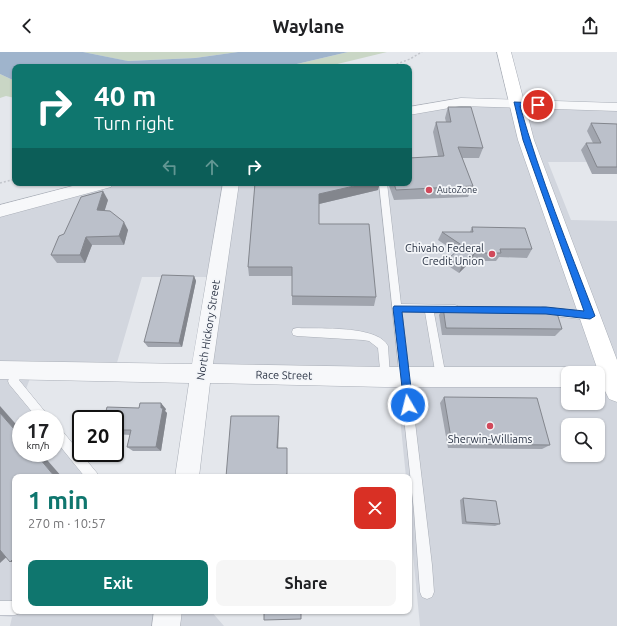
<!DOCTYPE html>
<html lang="en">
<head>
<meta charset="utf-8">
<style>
  :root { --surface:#fff; --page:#f6f6f6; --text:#202124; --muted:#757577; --accent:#0f766e }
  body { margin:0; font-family:Ubuntu,sans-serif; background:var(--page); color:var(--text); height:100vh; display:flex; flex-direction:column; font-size:15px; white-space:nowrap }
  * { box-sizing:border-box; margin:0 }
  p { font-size:13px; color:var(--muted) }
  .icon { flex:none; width:22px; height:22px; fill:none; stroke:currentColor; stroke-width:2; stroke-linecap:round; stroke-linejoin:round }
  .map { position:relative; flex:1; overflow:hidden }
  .details { position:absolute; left:12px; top:422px; width:400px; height:140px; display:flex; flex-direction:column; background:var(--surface); border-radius:8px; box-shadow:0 1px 3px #0004 }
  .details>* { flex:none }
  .banner { position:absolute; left:12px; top:12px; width:400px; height:122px; border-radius:8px; box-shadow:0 1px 3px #0004; background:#0f766e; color:#fff; overflow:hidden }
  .controls { position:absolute; left:561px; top:314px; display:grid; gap:8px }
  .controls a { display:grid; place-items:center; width:44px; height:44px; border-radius:8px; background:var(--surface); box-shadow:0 1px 3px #0004; font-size:20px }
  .speed { position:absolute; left:12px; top:358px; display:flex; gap:8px; font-size:20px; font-weight:700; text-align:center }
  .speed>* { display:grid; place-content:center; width:52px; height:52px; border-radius:50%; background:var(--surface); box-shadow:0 1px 3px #0004; line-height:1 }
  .speed small { font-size:10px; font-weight:400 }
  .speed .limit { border:2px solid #111; border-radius:6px; background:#fff; color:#111 }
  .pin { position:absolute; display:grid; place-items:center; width:34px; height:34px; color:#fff; margin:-17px; border:2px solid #fff; border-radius:50%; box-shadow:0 1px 4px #0007 }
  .me { position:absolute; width:44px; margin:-22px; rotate:352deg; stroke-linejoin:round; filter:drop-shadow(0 0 3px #0008) }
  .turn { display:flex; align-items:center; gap:14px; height:84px; padding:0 16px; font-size:18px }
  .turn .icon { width:52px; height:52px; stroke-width:2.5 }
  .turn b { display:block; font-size:28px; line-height:34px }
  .lanes { display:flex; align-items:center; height:38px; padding:0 16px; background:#0003; justify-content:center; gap:20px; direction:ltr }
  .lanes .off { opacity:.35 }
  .round { display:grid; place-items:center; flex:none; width:42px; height:42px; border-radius:8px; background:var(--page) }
  .head { display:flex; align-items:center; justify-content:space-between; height:68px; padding:0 16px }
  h1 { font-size:24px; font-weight:600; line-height:30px; color:var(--accent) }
  .primary-button { display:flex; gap:8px; margin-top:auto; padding:8px 16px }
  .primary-button a { flex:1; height:46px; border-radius:8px; background:var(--accent); color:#fff; font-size:16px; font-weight:600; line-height:46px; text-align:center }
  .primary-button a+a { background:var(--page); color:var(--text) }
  header { display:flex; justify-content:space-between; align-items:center; height:52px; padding:0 16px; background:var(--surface); font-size:18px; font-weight:600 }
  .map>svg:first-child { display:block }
  .built { fill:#d2d6de; fill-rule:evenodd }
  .green { fill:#c9d6c5 }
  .water { fill:#9fb4cc }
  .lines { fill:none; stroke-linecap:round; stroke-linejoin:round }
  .service-casing { stroke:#a9aeb7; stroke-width:1 }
  .minor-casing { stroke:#a9aeb7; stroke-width:1 }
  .secondary-casing { stroke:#a9aeb7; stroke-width:1 }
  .path { stroke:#c2c5cb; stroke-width:1.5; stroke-dasharray:2 2; stroke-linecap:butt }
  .service { fill:#f7f8fa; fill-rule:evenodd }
  .minor { fill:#f7f8fa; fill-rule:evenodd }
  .secondary { fill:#fff; fill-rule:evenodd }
  .wall { fill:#a1a5ae }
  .shaded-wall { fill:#83868d }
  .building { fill:#bbc0ca; stroke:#83868d }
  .route { fill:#1a73e8; stroke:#114b97 }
  .poi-dot { fill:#d1495b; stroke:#f4f6f9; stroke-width:1.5 }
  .labels { text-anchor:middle; stroke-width:3.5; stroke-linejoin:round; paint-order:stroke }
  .far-poi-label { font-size:9px; fill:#2b3445; stroke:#f4f6f9; text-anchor:start }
  .poi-label { font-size:11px; fill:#2b3445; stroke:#f4f6f9; text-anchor:end }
  .street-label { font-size:11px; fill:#2b3445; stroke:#f4f6f9 }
</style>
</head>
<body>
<header><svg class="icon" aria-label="back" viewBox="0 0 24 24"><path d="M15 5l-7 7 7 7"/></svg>Waylane<svg class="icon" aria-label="share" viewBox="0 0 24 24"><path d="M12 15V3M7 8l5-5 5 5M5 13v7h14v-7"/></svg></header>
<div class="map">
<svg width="617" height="574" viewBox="0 0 617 574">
  <rect width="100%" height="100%" fill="#e4e7ec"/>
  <path class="built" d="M450 47 617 52V110H548L571 168 617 169V574H420L409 461V425H406L395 317 191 315 207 225H142L116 314 35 313 26 337 51 367H21V401H55V372L99 425H15V559H211L224 574H10L12 565 0 564V156L93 131H409V56ZM568 321H598V351H568ZM568 373H598V403H568Z"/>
  <g class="green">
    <polygon points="83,0 238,0 195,6 127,9"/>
    <polygon points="348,0 387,0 325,15 284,15"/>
    <polygon points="0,22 15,29 15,46 6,44 0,46"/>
  </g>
  <polygon class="water" points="0,0 83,0 128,9 195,6 238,0 348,0 284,15 15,15 15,29 0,22"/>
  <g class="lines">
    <g class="service-casing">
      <g id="service">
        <polygon points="379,131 387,131 401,252 455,253 458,254 460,257 458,260 434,261 446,325 445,328 441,330 437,328 436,325 425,260 402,260 432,513 434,540 432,545 427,547 422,545 420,540 414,459"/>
        <polygon points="543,255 590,260 593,261 595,264 593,267 590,268 543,263 540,262 538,259 540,256"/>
        <path d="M297 276C318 277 378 273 388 294L390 325 389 328 385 330 381 328 378 296 369 289 363 288 297 284 293 283 292 280 293 277Z"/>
        <polygon points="18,313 22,315 23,318 19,328 51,367 38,367 9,332 8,329 14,315"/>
        <polygon points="55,374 59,375 97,421 99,425 85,425 55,388"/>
        <polygon points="0,549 15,549 15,559 21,559 20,561 15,563 0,563"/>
      </g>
    </g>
    <g class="minor-casing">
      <g id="minor">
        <polygon points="461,46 617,51 617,59 461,54 409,63 409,55"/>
        <polygon points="84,131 113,131 111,135 0,165 0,153"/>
        <polygon points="223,131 239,131 213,312 385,315 568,315 575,318 577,321 568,321 568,335 385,335 210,331 199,425 175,425 189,331 0,327 0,309 192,312"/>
        <polygon points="154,559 182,559 180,574 152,574"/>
      </g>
    </g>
    <g class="secondary-casing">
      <polygon id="secondary" points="497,0 511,0 534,88 617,308 617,350 609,347 605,339 518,88"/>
    </g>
    <g class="path">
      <polyline points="389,15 410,7 422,0"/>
      <polyline points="0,131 15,127"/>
    </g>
    <use href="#service" class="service"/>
    <use href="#minor" class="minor"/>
    <use href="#secondary" class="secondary"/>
  </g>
  <g class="wall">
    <polygon points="448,55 483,96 479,106 462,106 473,134 468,145 394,148 388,131 409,131 438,104 433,80 436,70 446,70 445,66"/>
    <polygon points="591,71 617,72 617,122 592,122 581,98 586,91 593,91 587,79"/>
    <polygon points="255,131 378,138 319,152 319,172 376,245 374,254 292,253 292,224 249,224 248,215"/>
    <polygon points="108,148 104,159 128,178 124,193 92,193 85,211 57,211 51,203 64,182"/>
    <polygon points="472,175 532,197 527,206 499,205 496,209 471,209 459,221 447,213 450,205 456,200 438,188 442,180 470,180"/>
    <polygon points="194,224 196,229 182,295 148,295 144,290"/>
    <polygon points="443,255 562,277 555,284 442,283 439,263"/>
    <polygon points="444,345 550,393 542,397 448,396 440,351"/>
    <polygon points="166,357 165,359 167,361 161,399 133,399 127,395 130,383 115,382 115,367"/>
    <polygon points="463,446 500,472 495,474 462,472 460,448"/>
  </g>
  <g class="shaded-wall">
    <polygon points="367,131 380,131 378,138 319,152 319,142"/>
    <polygon points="103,139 108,148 102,167 97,158"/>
    <polygon points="124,170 128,178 124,193 119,184"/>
    <polygon points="86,185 92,193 85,211 80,203"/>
    <polygon points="475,201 471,209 459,221 462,213"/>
    <polygon points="194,224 196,229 182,295 179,291"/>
    <polygon points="161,351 166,357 165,359 167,361 161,399 156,395"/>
    <polygon points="0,354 21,378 21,385 0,361"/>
    <polygon points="279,364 279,368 278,399 277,396"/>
    <polygon points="35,401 41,401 62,425 55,425"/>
    <polygon points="0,498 13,499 0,511"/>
    <polygon points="15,505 15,510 10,510"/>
  </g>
  <g class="building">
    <polygon points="448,55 471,55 483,96 458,95 473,134 396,138 394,131 409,131 409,106 444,104 436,70 451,70"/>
    <polygon points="591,71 617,72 617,115 597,115 586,91 601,91"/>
    <polygon points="255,131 367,131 319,142 319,172 369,172 376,245 292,244 292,215 248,215"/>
    <polygon points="103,139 97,158 110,159 124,170 119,184 86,185 80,203 51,203 59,184 64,182 81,145"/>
    <polygon points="472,175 525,176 532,197 500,197 501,201 475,201 462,213 450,205 463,194 442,180 473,180"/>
    <polygon points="162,223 194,224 179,291 144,290"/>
    <polygon points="443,255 556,258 562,277 446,276"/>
    <polygon points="444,345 537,346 550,393 452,392"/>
    <polygon points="140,351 161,351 161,356 163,356 156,395 127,395 131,378 115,378 115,367 104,367 107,355 139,356"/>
    <polygon points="0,361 21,385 21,401 35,401 55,425 15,425 15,505 10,510 0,498"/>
    <polygon points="231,364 279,364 277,396 287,396 287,422 286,422 286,425 226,425"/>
    <polygon points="463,446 496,449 500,472 466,470"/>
    <polygon points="264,559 301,559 301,567 264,568"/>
  </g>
  <path class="route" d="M514 50 538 51 542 53 538 55 520 54C540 125 568 194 595 264L590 267 546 262 402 260 413 353 412 356 408 358 405 356 404 353 393 256 394 254 546 255 584 259 523 88Z"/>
  <g class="poi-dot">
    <circle cx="429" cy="138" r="4"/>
    <circle cx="492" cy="202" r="4"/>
    <circle cx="490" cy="374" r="4"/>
  </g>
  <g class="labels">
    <g class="far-poi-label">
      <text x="437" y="141">AutoZone</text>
    </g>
    <g class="poi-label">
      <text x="484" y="200">Chivaho Federal<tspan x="484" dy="13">Credit Union</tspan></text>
      <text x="490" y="391" text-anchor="middle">Sherwin-Williams</text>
    </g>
    <g class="street-label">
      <text transform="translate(208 278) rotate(-81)" y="4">North Hickory Street</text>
      <text transform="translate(284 323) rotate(1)" y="4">Race Street</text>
    </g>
  </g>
</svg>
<div class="controls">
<a><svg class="icon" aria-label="sound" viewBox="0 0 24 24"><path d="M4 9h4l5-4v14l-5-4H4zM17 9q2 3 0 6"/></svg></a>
<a><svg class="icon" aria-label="search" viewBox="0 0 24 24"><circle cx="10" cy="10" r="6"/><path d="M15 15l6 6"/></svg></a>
</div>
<div class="speed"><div>17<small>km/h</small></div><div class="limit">20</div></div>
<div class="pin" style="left:538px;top:53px;background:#d93025"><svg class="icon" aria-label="arrive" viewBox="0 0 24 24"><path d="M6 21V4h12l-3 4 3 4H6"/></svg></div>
<svg class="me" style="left:408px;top:353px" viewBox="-20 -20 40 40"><circle r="17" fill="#1a73e8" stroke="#fff" stroke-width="3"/><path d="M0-11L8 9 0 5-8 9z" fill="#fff"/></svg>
<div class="banner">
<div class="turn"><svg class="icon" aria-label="right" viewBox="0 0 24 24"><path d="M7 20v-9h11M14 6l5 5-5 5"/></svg><div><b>40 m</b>Turn right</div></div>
<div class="lanes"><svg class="icon off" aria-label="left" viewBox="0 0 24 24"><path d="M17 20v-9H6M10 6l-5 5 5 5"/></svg><svg class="icon off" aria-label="ahead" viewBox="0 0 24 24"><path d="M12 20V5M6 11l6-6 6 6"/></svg><svg class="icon" aria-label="right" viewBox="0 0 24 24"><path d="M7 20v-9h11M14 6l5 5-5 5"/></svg></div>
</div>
<section class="details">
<div class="head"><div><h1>1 min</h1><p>270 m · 10:57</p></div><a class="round" style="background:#d93025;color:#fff"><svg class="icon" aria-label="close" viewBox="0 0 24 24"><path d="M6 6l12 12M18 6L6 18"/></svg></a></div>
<div class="primary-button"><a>Exit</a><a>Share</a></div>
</section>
</div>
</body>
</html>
